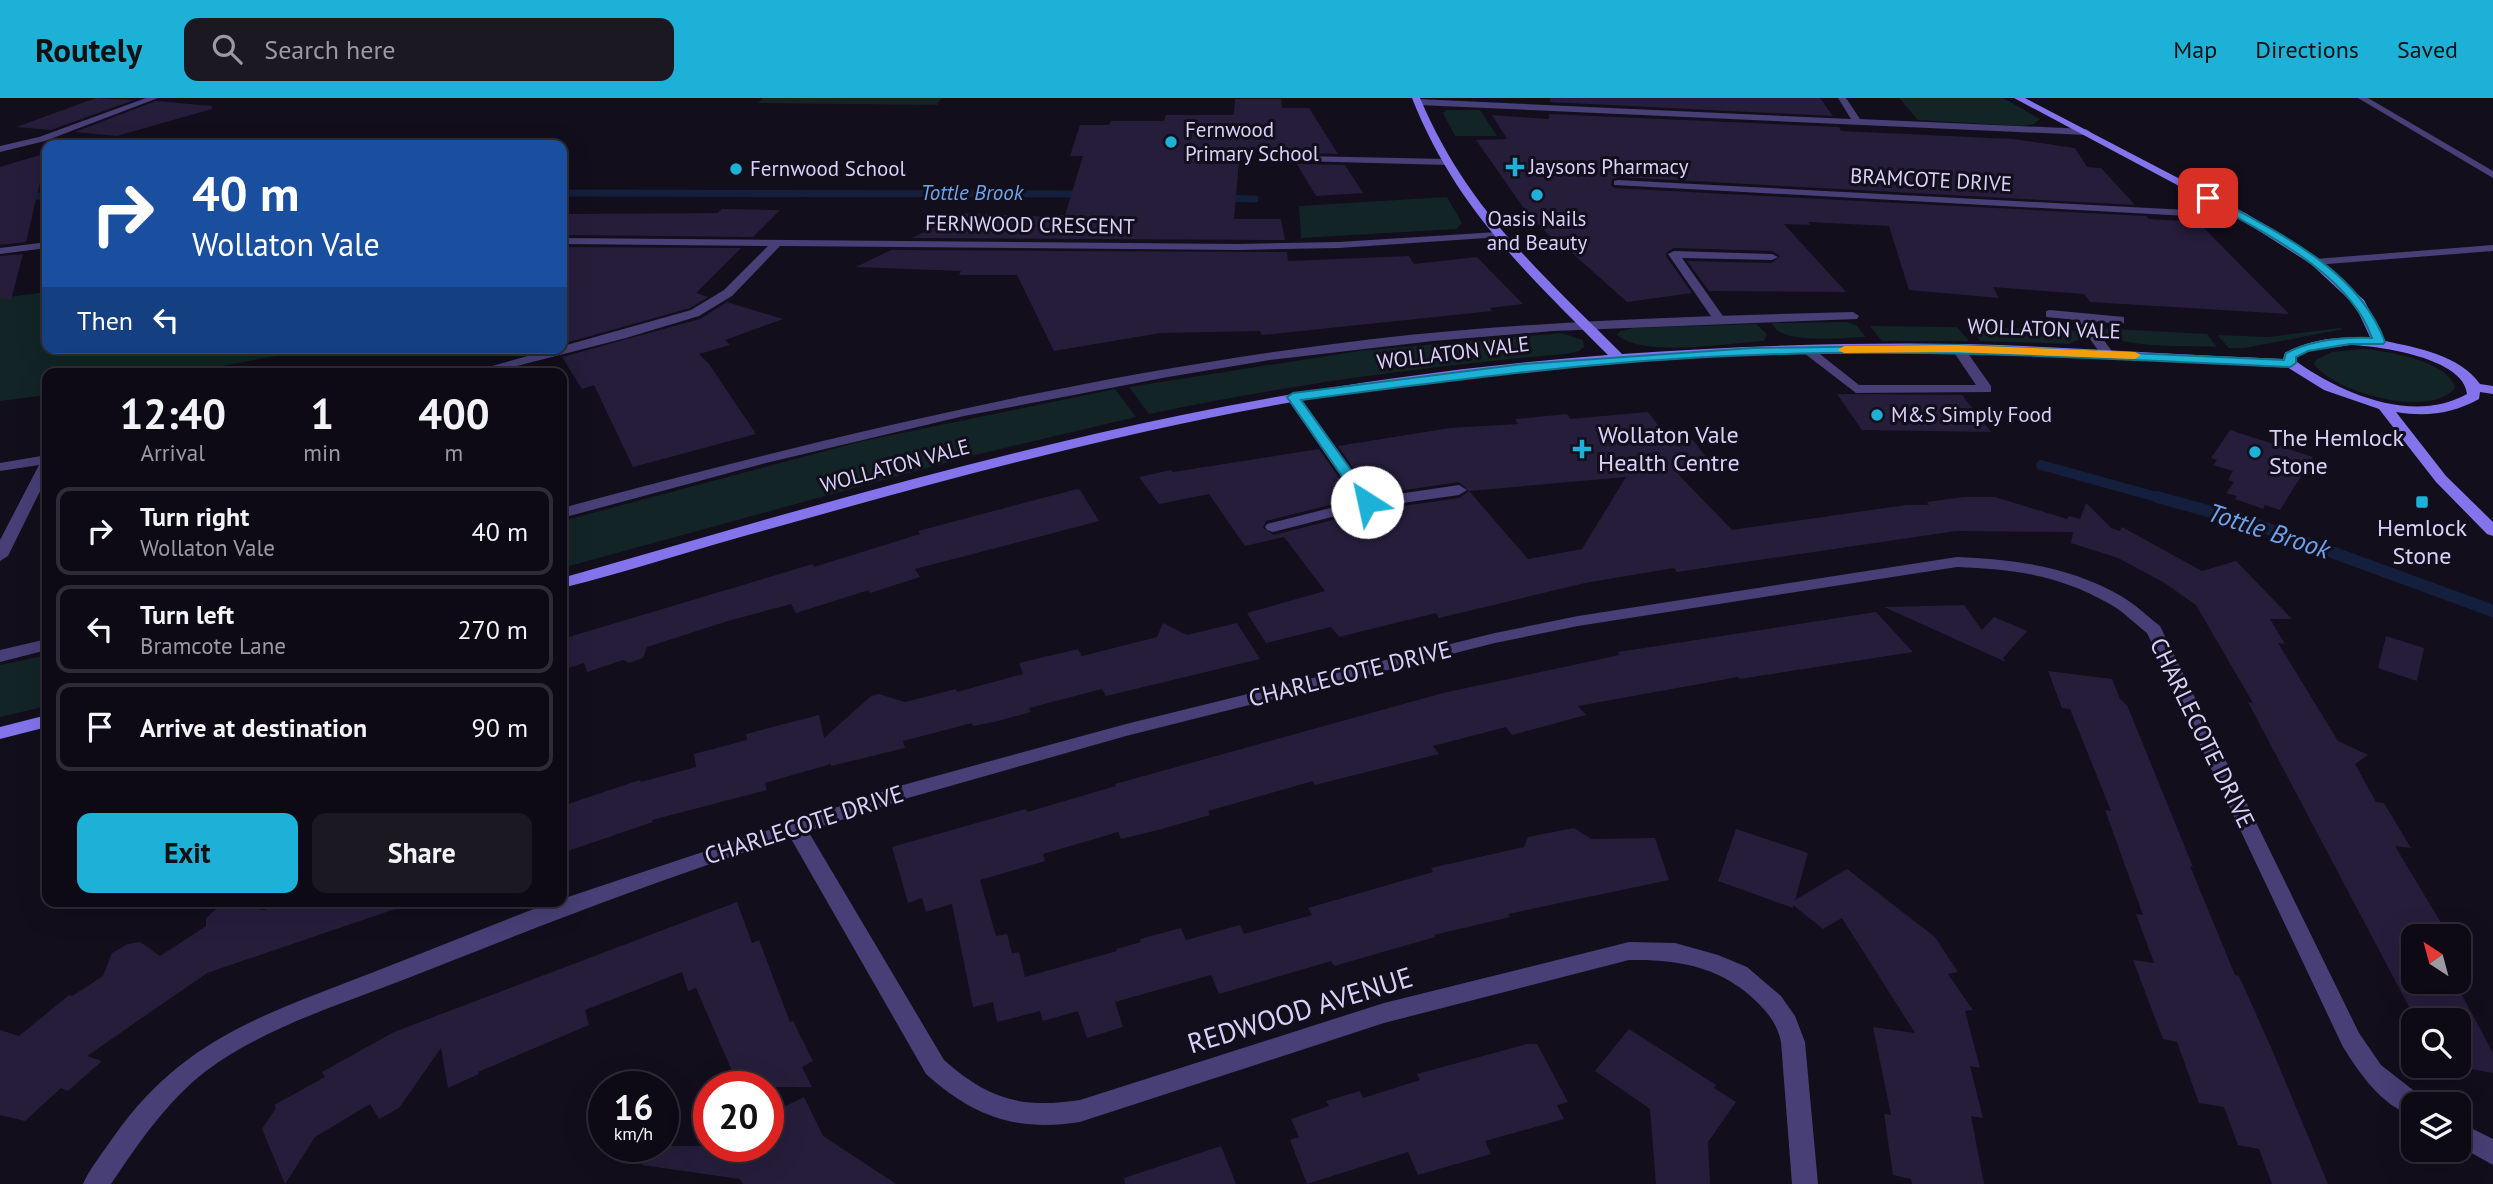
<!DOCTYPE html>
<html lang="en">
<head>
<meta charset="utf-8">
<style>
  :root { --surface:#0e0a15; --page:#1c1822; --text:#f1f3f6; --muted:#9b9aa0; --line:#2e2b34; --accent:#1eb1d7 }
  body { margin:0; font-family:"PT Sans",sans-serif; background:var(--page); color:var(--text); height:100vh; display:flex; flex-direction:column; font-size:26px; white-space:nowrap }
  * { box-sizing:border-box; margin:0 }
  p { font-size:23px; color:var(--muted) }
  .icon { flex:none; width:38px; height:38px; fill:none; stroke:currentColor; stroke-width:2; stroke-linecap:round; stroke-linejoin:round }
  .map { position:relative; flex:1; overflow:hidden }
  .panel { position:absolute; left:42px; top:270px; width:525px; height:539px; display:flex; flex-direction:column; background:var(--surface); border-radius:14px; box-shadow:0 7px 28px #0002,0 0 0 2px var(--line) }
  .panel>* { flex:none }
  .top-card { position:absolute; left:42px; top:42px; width:525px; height:214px; border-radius:14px; box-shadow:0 7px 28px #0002,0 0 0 2px var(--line); background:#1a4fa0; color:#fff; overflow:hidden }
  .needle { width:46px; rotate:324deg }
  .controls { position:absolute; left:2401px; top:826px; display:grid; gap:14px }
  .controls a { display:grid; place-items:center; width:70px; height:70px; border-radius:14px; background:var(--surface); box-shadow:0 7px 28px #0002,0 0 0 2px var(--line); font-size:35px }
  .speed { position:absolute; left:588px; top:973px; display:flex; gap:14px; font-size:35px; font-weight:700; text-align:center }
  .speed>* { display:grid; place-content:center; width:91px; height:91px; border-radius:50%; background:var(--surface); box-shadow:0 7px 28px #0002,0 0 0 2px var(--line); line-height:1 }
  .speed small { font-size:18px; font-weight:400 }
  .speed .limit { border:10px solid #d22; background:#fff; color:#111 }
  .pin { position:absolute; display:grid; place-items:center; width:60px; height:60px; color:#fff; margin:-30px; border-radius:14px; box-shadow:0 4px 10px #0006 }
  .me { position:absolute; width:77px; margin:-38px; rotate:325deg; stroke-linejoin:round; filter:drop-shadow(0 0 5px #0008) }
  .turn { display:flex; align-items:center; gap:24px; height:147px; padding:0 35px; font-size:32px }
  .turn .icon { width:91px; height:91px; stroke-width:2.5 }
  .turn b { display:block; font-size:49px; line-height:60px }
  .then { display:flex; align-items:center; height:66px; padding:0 35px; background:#0003; gap:14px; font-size:26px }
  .eta { display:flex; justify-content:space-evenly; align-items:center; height:119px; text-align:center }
  .eta b { font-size:42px; font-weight:700; line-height:49px }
  .button { display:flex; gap:14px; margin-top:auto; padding:14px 35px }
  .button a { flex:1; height:80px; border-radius:14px; background:var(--accent); color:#111; font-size:28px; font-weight:700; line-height:80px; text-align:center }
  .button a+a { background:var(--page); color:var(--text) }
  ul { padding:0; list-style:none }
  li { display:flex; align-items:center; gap:21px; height:88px; margin:0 14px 10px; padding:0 21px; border:4px solid var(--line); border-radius:14px }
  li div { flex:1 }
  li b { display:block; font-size:26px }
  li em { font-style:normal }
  header { display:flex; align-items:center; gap:42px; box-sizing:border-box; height:98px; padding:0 35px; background:var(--accent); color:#111 }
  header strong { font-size:33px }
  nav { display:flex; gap:38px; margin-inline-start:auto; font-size:24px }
  .search { width:490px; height:63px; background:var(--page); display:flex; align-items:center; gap:18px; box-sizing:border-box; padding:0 24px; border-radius:14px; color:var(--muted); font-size:26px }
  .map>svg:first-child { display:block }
  .green { fill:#122425 }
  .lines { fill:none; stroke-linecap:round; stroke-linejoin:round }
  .stream-far2 { stroke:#131f3c; stroke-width:7 }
  .stream-far1 { stroke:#131f3c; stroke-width:10 }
  .stream { stroke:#131f3c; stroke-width:12 }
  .building { fill:#261d3b; fill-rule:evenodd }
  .lane { fill:#473f75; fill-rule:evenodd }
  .street { fill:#473f75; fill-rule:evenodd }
  .secondary { fill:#8374ec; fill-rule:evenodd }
  .route { fill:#1eb1d7; stroke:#14738c; stroke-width:2 }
  .slow { fill:#f59e0b }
  .poi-dot { fill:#1eb1d7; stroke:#120e1c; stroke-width:2.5 }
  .labels { text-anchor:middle; stroke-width:6; stroke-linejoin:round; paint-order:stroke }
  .far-poi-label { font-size:21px; fill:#d9d0f8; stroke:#120e1c; text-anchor:start }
  .far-street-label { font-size:21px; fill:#d9d0f8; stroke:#120e1c }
  .far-water-label { font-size:21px; font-style:italic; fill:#6ca3eb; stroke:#120e1c }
  .poi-label { font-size:24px; fill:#d9d0f8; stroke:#120e1c; text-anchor:start }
  .street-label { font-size:24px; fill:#d9d0f8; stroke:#120e1c }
  .water-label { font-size:26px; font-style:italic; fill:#6ca3eb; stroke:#120e1c }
  .near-street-label { font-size:28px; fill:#d9d0f8; stroke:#120e1c }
</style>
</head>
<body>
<header>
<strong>Routely</strong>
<div class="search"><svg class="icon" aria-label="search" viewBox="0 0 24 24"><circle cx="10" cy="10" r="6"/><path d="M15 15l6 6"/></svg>Search here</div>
<nav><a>Map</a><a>Directions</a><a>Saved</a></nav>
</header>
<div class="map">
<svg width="2493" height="1086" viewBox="0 0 2493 1086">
  <rect width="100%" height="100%" fill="#120e1c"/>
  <g class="green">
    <polygon points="763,0 942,0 937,7 758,5"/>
    <polygon points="1899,0 2003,0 2040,21 2034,26 2022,28 1918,22"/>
    <polygon points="1447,12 1480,12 1497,38 1455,38 1443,15"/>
    <polygon points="1447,99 1462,125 1456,131 1301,140 1299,108"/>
    <polygon points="47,194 47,250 320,250 183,275 47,275 47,297 0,303 0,200"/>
    <path d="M1846 224 1856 227 1866 239C1845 239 1779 248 1772 225Z"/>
    <path d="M1756 226 1767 236 1764 243C1729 245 1644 260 1617 237L1620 233 1634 230Z"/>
    <polygon points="1870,228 1957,229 1969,243 1882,243"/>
    <polygon points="1970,229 2080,233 2085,239 2069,246 1980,243"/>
    <path d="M2096 230 2207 236 2217 249C2187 247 2116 252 2096 230Z"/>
    <polygon points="2339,230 2344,231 2245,250 2229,250 2217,237 2268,239"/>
    <path d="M1561 235 1583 242 1584 249 1579 253 1566 256C1426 268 1287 287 1149 316L1129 289 1359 253Z"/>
    <path d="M2361 251C2385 252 2449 263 2455 290 2430 321 2335 295 2314 266L2316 262 2332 254Z"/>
    <polygon points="1115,291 1136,319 975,357 562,470 562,423 863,343"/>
    <polygon points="47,557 47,608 0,619 0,567"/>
  </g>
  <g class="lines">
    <g class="stream-far2">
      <polyline points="562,95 1086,96"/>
      <polyline points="0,99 47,98"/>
      <polyline points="1220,100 1255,101"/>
    </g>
    <polyline class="stream-far1" points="2041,367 2164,401"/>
    <polyline class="stream" points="2157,399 2252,425 2493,513"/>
  </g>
  <g class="building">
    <polygon points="96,0 134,2 51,32 16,29"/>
    <polygon points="1550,0 1820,0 1833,18 1550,4"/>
    <polygon points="1235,1 1281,1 1282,10 1309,10 1338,56 1302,55 1295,62 1289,51 1240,51 1234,121 1281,121 1285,142 912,140 962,115 1053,119 1054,117 1065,117 1083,58 1070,58 1080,27 1109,27 1111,23 1164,23 1166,17 1234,17"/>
    <polygon points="156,3 212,8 212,11 117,38 75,34"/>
    <polygon points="1549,16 1839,29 1841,33 2013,41 2075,50 2087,69 2101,70 2135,107 1618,79 1612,81 1611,87 1614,90 2146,118 2149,121 2198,124 2289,216 2090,204 2084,196 1993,189 1999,200 1909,192 1889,128 1808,124 1810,127 1784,126 1846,194 1709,193 1687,163 1772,165 1780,158 1772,153 1674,150 1667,154 1666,158 1692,195 1627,204 1561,145 1557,145 1528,116 1476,42 1507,41 1492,17 1549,21"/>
    <polygon points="47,55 26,144 0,147 0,69"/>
    <polygon points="1295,63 1299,66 1345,67 1363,95 1316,98"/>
    <polygon points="722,111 780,112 753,139 562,137 562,116 718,115"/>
    <polygon points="562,149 741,150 696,195 708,199 690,210 562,246"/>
    <polygon points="891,152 1287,154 1288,163 1409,158 1414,166 1477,159 1523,206 1490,210 1492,213 1262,237 1260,233 1160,235 1054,253 1017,177 959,177 961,173 856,169"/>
    <polygon points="23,156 11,202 0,200 0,158"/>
    <polygon points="727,204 783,221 725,242 730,247 699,256 709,266 756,336 633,369 594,287 582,291 562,259 700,221"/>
    <polygon points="1837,296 1962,297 1991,334 1862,332"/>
    <path d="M1648 314 1671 344 1693 342 1717 373 1678 376 1732 432 1906 407H1929L1927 404 1964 399H1995L2067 421 2069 418 2080 421 2086 405 2111 430 2120 433 2122 429 2202 473 2236 463 2292 521H2270L2285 546 2278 545 2338 643 2368 657 2355 666 2376 704 2384 705 2411 750 2395 748 2449 838H2413V884H2455L2493 955V975L2454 968H2459V922H2416L2248 604 2253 605 2196 507 2163 484 2118 460 2071 445 2073 434 1956 433 1677 474 1674 470 1585 485 1439 520 1436 515 1339 539 1331 529 1266 545 1247 515 1325 493 1284 439 1245 448 1209 396 1159 406 1139 379 1171 372 1173 374 1319 351 1354 401 1266 423 1263 430 1274 437 1368 413 1459 400 1469 393 1459 384 1372 397 1338 348 1450 330 1518 326 1515 321 1567 316 1570 321ZM1626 379 1582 451 1528 461 1469 393Z"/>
    <polygon points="2230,332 2313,359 2280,412 2265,407 2263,411 2235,401 2237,398 2226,395 2234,384 2228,382 2233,373 2213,367 2217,362 2211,360"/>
    <polygon points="1077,391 1080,392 1099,423 915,471 920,479 870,495 869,492 796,515 791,506 728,523 647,549 643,560 629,565 623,562 587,574 584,565 562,572 562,541 813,466 814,469 920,436 918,433"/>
    <polygon points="1964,507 1982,532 1994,519 2027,533 2003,560 2006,564 1884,509"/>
    <polygon points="1876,514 1913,554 1740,581 1738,579 1578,608 1586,617 1512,637 1506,629 1433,648 1439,656 1315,687 1313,683 1208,713 1210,717 1158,732 1121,741 1118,734 1043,756 1045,763 980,782 996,838 1007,836 1012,855 1019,854 1025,879 1117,853 1116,851 1141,844 1140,841 1181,830 1186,842 1240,827 1244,836 1312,817 1308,810 1433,774 1431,770 1524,749 1528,739 1574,730 1591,741 1655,740 1669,782 1508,816 1510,819 1434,837 1435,839 1334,868 1331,863 1219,896 1211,877 1115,904 1123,929 1087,940 1078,913 1043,923 1040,913 997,924 993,904 973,909 952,806 926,814 922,800 908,805 892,749 1026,711 1027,714 1116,688 1115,686 1443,595 1620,557 1618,554"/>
    <polygon points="1163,525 1187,537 1237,525 1260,561 1106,598 1102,591 1029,610 1031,614 998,623 973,628 972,625 903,643 905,650 831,668 831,666 765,685 767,692 652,722 653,724 562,755 562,708 640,682 641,684 696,669 694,656 747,642 746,636 819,617 824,640 871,598 879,596 905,604 956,591 957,594 1023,576 1019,565 1078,551 1082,558 1157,539"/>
    <polygon points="2386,538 2424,550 2417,583 2378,570"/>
    <polygon points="2048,573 2112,581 2120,601 2127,607 2193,769 2190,768 2235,877 2239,878 2273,954 2328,1086 2272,1086 2259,1051 2238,1047 2224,1009 2199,1005 2177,944 2163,941 2133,862 2154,865 2136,816 2143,817 2105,712 2111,713 2070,611 2062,610"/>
    <polygon points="1736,731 1808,755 1795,802 1847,771 1935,839 1958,874 1948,876 1973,912 1965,913 1980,970 1970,968 1983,1020 1971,1018 1984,1086 1912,1086 1911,1081 1893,1077 1884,1016 1891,1017 1873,929 1915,935 1842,820 1823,831 1793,807 1793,810 1718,783"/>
    <polygon points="289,803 403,803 404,808 207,875 87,958 102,963 68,993 61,990 25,1023 0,1017 0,932 19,938 69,897 72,898 103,878 112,855 128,846 140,844 160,858 206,828 206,820 217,810 229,806 264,812"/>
    <polygon points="737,804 752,845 759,842 790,924 793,923 813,963 802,969 812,989 739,989 696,890 688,893 682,874 585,912 589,927 478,974 479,976 448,990 441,950 399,1010 379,1021 370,1006 315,1039 285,1086 262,1031 276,1010 274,1007 325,979 322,974 394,934"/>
    <polygon points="1629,931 1716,987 1714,990 1736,1004 1708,1044 1710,1086 1656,1086 1650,1011 1595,973"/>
    <polygon points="1527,946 1537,946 1568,1004 1557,1007 1564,1021 1485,1043 1491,1056 1418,1077 1408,1054 1307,1086 1290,1042 1299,1039 1291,1021 1329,1008 1326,1003 1360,993 1363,1000 1420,982 1417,976"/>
    <polygon points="804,999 823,1038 896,1086 743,1086 740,1081 642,1067 644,1048 768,1048 768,1017"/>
    <polygon points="1221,1048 1236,1086 1125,1086 1124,1080"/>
  </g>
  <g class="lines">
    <g class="lane">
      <polygon points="1302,58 1447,61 1452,64 1447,67 1299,63 1297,61"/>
      <polygon points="1674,153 1772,156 1778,159 1772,162 1682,160 1725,221 1719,225 1715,224 1668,156"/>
      <polygon points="2050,212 2124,219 2124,225 2120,226 2090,223 2114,256 2113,259 2103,259 2076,222 2046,219 2046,213"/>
      <polygon points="1957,246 1962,247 1991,288 1991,294 1856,295 1800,252 1801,249 1811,249 1859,287 1976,287 1951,250"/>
      <polygon points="1293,295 1298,296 1371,400 1459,387 1467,392 1459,397 1367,410 1273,434 1267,432 1265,429 1267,426 1358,403 1286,299"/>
    </g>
    <g class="street">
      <polygon points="146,0 158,0 45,43 0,54 0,48 39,39"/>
      <polygon points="1838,0 1846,0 1860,21 2086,31 2091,34 2086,37 1418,7 1414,4 1418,1 1851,21"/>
      <polygon points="2358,0 2368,0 2493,73 2493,80"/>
      <polygon points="1618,82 2243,115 2248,118 2243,121 1614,87 1614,83"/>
      <polygon points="1497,134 1503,137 1501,139 1339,150 1238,152 780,148 732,198 699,218 626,240 490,275 467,275 691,212 724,192 768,148 562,146 562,140 1238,146 1339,144"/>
      <polygon points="47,144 47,150 0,156 0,150"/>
      <polygon points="2493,147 2493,153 2315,167 2309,164 2315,161"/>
      <path d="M1853 214 1859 218 1857 221 1553 233 1433 243 1270 262 1168 279 964 318 766 365 562 420V410C829 338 1098 273 1373 241 1532 223 1693 218 1853 214Z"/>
      <polygon points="47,357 47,379 8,458 0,463 0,442 39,367 0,373 0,365"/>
      <path d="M1957 459C2014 461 2071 469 2121 498 2135 506 2147 518 2160 528L2359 935 2381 967 2422 999 2425 1006H2413V1018C2381 1007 2360 976 2343 949L2147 535C2134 525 2122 512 2108 505 2059 477 2012 471 1957 469L1578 528 1495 545 1126 638 908 700 808 733 944 962C988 1001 1021 1011 1080 1002L1384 905 1629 844 1675 845 1718 857 1747 869 1781 898 1795 918 1805 944 1818 1086H1792L1781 944C1778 929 1770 917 1759 906 1723 869 1679 861 1629 862L1384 925 1080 1024C1017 1034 974 1019 926 976L790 739C659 782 531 831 403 882 336 908 264 930 206 973 167 1003 138 1046 111 1086H83C90 1070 102 1056 112 1041 180 943 260 918 366 877 425 854 485 830 544 807L562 803V801L903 687 1126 626 1495 535 1578 518Z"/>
      <polygon points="47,541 47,552 0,564 0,552"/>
      <polygon points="2459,1024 2493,1041 2493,1067 2459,1048"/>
    </g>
    <g class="secondary">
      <path d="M1412 0H1420C1467 111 1539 173 1622 256 1737 248 1851 244 1966 246 2072 249 2178 257 2283 261L2285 255C2310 241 2343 237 2371 241L2355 207 2311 166 2239 120 2014 0H2025L2247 116 2319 162 2364 202 2385 243C2418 250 2459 257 2480 286L2493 288V296L2480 294 2479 301C2452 316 2426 319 2396 314L2446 378 2493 424V438L2487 436 2436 384 2379 311 2324 292 2287 269C2155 264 2023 253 1891 253 1688 253 1486 270 1287 305 1113 336 943 382 773 430 703 449 633 472 562 490V480C767 421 973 360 1182 317 1323 288 1465 268 1608 257 1526 174 1456 111 1412 0ZM2350 247C2380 248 2464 260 2467 296 2414 326 2342 296 2297 264L2296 260 2308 253Z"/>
      <polygon points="47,617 47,629 0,641 0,629"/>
    </g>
  </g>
  <path class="route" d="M2205 98H2211C2276 134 2358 170 2385 244L2383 246H2350L2308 253 2296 259V265L2290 269C2111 261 1933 250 1754 257 1602 262 1452 282 1301 302L1374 404 1367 409 1362 407 1287 299 1293 295 1523 266 1753 250 1957 247 2284 262 2286 255C2312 242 2343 239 2372 240 2349 174 2262 134 2205 102Z"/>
  <polygon class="slow" points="1957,247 2135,254 2141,257 2135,261 1957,254 1844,255 1838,252 1844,248"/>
  <g class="poi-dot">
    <circle cx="1171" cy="44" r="7"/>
    <path d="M1511.5 58.5h7v7h7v7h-7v7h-7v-7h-7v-7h7z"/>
    <circle cx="736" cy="71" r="7"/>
    <circle cx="1537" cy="97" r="7"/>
    <circle cx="1877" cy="317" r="7"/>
    <path d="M1578.5 340.5h7v7h7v7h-7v7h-7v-7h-7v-7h7z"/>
    <circle cx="2255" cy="354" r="7"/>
    <rect x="2415" y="397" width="14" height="14" rx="3.5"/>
  </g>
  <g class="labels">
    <g class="far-poi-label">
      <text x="1185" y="39">Fernwood<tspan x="1185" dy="24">Primary School</tspan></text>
      <text x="1529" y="76">Jaysons Pharmacy</text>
      <text x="750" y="78">Fernwood School</text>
      <text x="1537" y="128" text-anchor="middle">Oasis Nails<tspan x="1537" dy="24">and Beauty</tspan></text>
      <text x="1891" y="324">M&amp;S Simply Food</text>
    </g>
    <g class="far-street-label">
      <text transform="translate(1931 82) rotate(3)" y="7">BRAMCOTE DRIVE</text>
      <text transform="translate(1030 127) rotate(1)" y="7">FERNWOOD CRESCENT</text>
      <text transform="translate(2044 231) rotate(2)" y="7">WOLLATON VALE</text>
      <text transform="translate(1453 255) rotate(-7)" y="7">WOLLATON VALE</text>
      <text transform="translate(895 368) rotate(-15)" y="7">WOLLATON VALE</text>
    </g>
    <g class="far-water-label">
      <text x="972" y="102">Tottle Brook</text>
    </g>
    <g class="poi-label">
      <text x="1598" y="345">Wollaton Vale<tspan x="1598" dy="28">Health Centre</tspan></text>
      <text x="2269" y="348">The Hemlock<tspan x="2269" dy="28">Stone</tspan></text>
      <text x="2422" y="438" text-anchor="middle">Hemlock<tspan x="2422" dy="28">Stone</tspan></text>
    </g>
    <g class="street-label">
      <text transform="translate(1350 576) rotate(-14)" y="8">CHARLECOTE DRIVE</text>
      <text transform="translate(2202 635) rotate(64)" y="8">CHARLECOTE DRIVE</text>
      <text transform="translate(804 727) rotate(-18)" y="8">CHARLECOTE DRIVE</text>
    </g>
    <g class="water-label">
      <text transform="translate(2269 433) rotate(18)" y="9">Tottle Brook</text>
    </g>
    <g class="near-street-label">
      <text transform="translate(1300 912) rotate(-17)" y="10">REDWOOD AVENUE</text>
    </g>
  </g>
</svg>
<div class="controls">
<a><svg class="needle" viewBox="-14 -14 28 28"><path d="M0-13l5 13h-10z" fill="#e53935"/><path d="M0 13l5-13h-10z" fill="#9b9aa0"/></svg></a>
<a><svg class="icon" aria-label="search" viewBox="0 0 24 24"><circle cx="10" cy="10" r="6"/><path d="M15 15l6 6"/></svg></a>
<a><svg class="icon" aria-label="layers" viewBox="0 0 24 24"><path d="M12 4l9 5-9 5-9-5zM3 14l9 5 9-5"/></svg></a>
</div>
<div class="speed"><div>16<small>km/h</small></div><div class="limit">20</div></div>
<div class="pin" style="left:2208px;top:100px;background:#d93025"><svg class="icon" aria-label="arrive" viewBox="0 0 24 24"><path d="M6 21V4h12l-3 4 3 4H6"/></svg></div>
<svg class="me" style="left:1367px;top:404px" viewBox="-20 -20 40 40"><circle r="19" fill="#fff"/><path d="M0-13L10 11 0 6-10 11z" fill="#1eb1d7"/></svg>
<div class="top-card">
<div class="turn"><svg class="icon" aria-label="right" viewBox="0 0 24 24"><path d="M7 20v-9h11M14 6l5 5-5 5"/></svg><div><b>40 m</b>Wollaton Vale</div></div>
<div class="then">Then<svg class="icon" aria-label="left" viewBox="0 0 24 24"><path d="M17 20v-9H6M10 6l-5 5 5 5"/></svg></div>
</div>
<section class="panel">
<div class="eta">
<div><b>12:40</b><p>Arrival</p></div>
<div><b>1</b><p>min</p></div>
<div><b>400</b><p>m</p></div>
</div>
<ul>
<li><svg class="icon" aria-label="right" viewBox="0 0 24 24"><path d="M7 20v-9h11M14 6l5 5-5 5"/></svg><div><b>Turn right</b><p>Wollaton Vale</p></div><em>40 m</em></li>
<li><svg class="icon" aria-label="left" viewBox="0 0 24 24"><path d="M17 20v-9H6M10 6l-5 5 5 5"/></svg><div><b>Turn left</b><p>Bramcote Lane</p></div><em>270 m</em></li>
<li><svg class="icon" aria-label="arrive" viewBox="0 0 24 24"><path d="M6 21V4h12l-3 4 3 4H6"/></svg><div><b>Arrive at destination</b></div><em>90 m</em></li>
</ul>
<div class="button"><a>Exit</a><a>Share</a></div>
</section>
</div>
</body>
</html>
